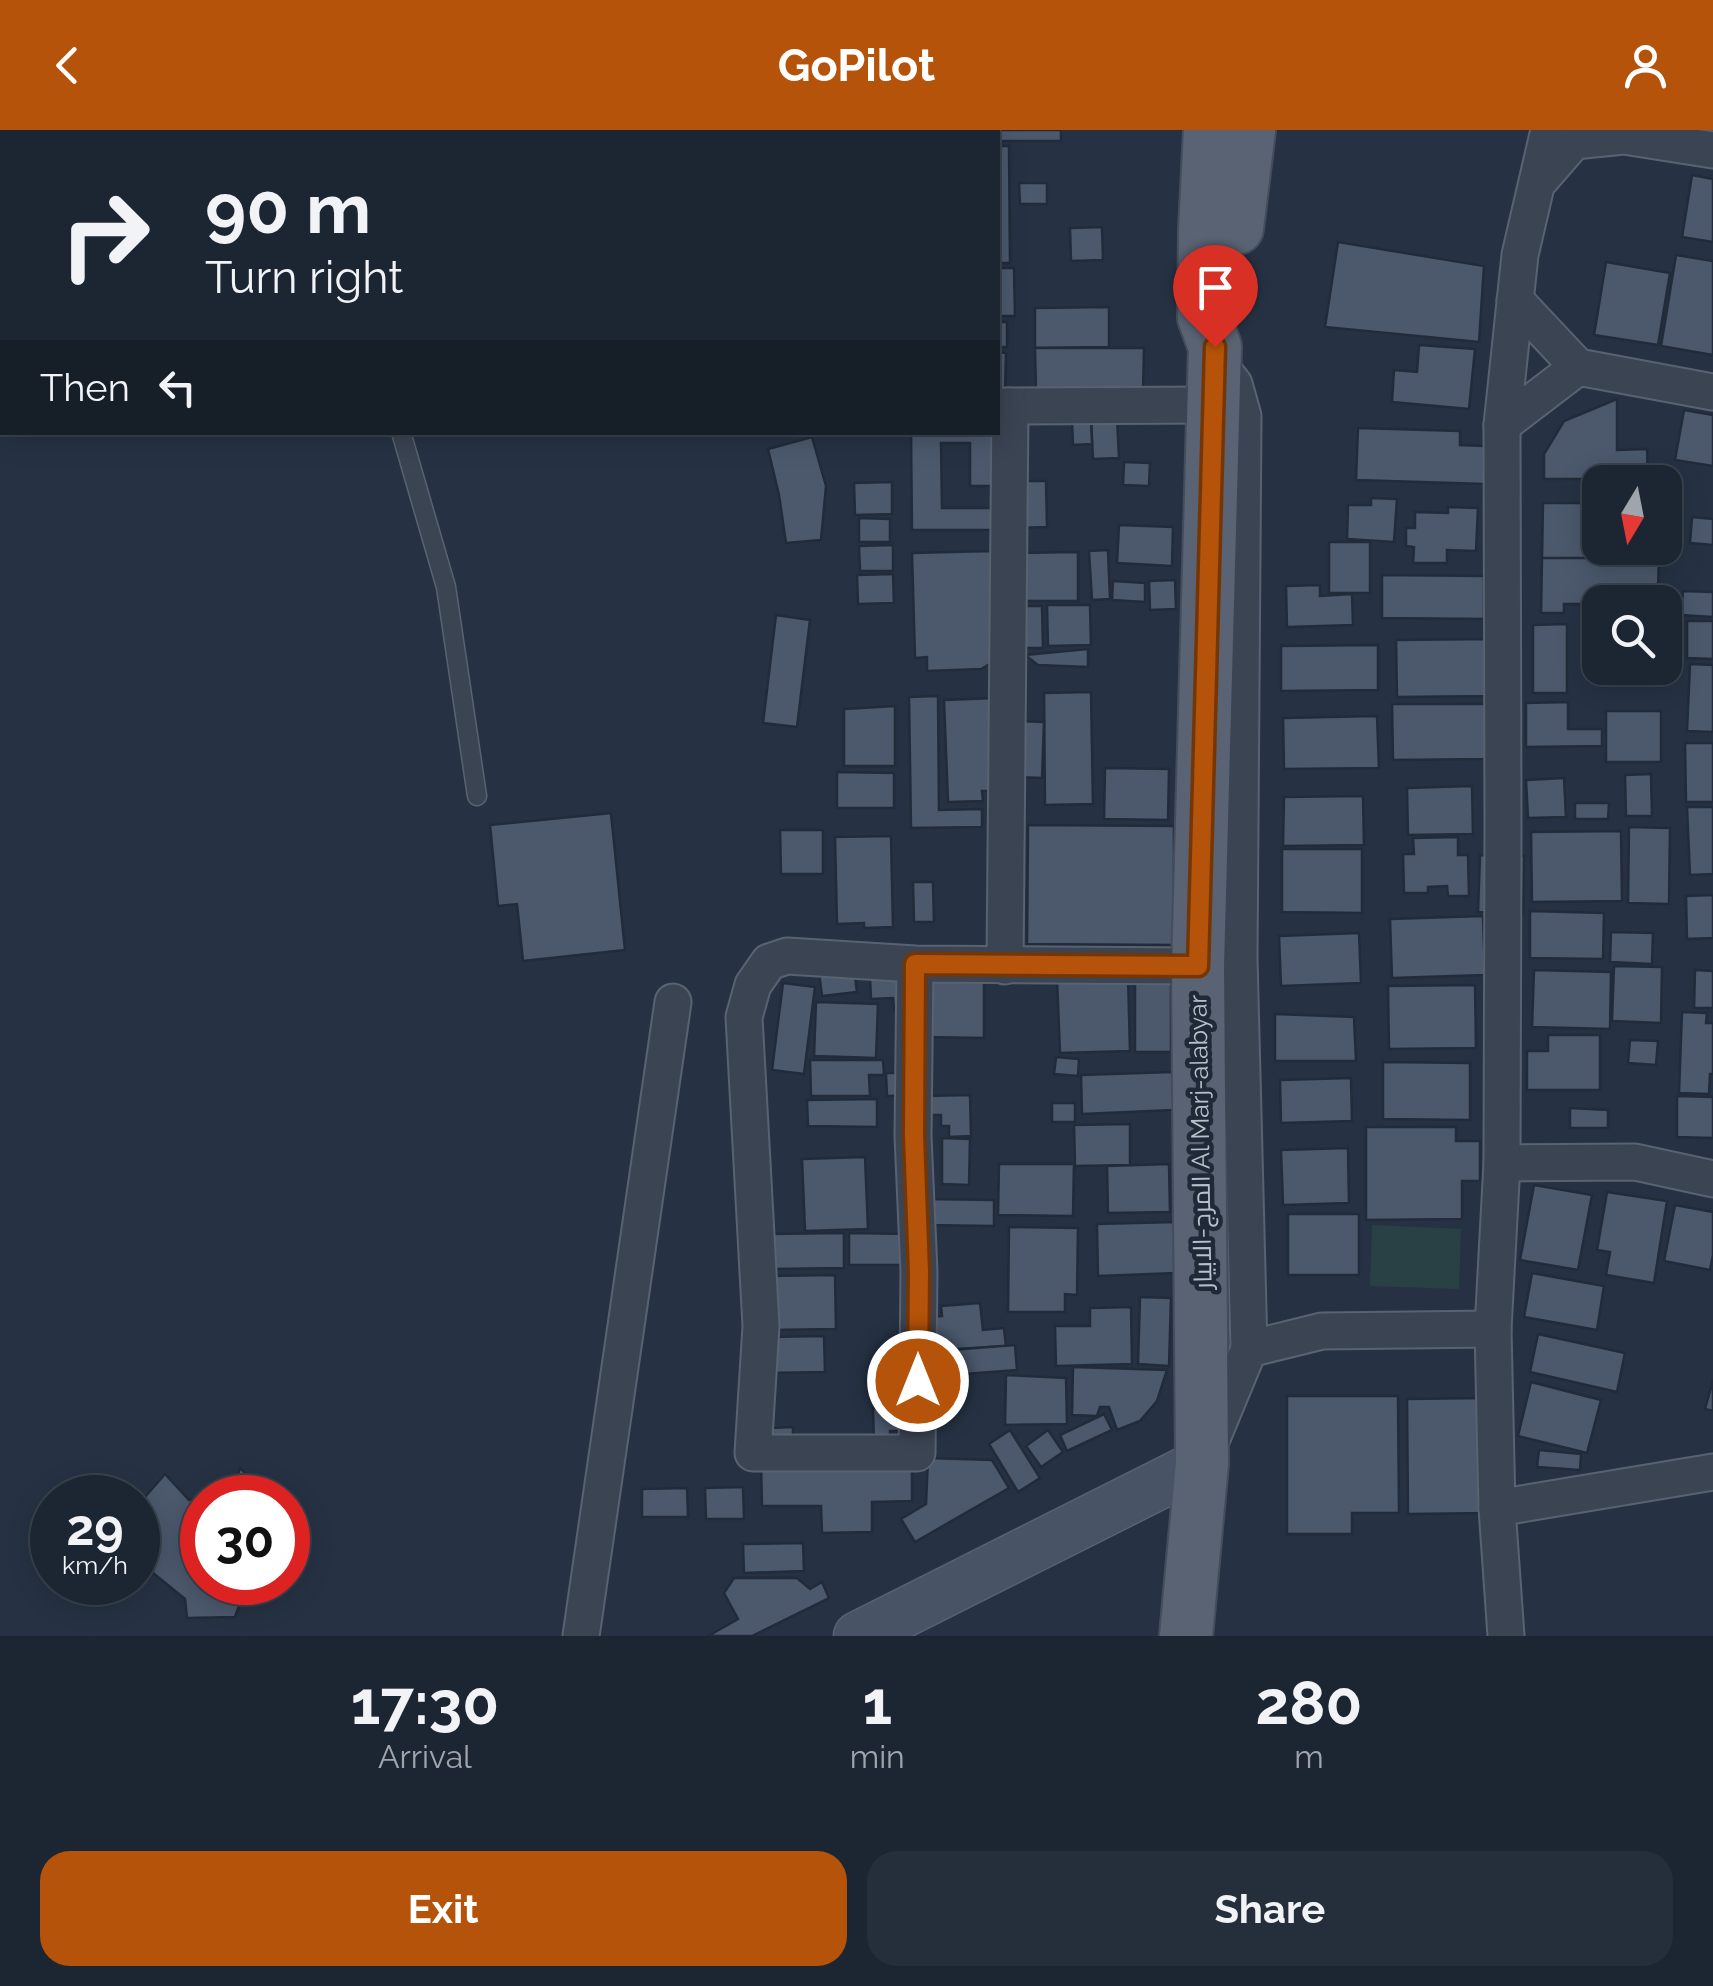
<!DOCTYPE html>
<html lang="en">
<head>
<meta charset="utf-8">
<style>
  :root { --surface:#1c2633; --page:#252e3b; --text:#f1f3f6; --muted:#a0a5ac; --line:#3a434e; --accent:#b45309 }
  body { margin:0; font-family:Raleway,Cairo,sans-serif; background:var(--page); color:var(--text); height:100vh; display:flex; flex-direction:column; font-size:38px; white-space:nowrap }
  * { box-sizing:border-box; margin:0 }
  p { font-size:32px; color:var(--muted) }
  .icon { flex:none; width:55px; height:55px; fill:none; stroke:currentColor; stroke-width:2; stroke-linecap:round; stroke-linejoin:round }
  .map { position:relative; height:1506px; overflow:hidden }
  .side { display:flex; flex-direction:column; background:var(--surface); flex:1 }
  .side>* { flex:none }
  .banner { position:absolute; left:0px; top:0px; width:1000px; height:305px; box-shadow:0 5px 25px #0003,0 0 0 2px var(--line); background:#1c2633; color:var(--text); overflow:hidden }
  .needle { width:65px; rotate:190deg }
  .controls { position:absolute; left:1582px; top:335px; display:grid; gap:20px }
  .controls a { display:grid; place-items:center; width:100px; height:100px; border-radius:20px; background:var(--surface); box-shadow:0 5px 25px #0003,0 0 0 2px var(--line); font-size:50px }
  .speed { position:absolute; left:30px; top:1345px; display:flex; gap:20px; font-size:50px; font-weight:700; text-align:center }
  .speed>* { display:grid; place-content:center; width:130px; height:130px; border-radius:50%; background:var(--surface); box-shadow:0 5px 25px #0003,0 0 0 2px var(--line); line-height:1 }
  .speed small { font-size:25px; font-weight:400 }
  .speed .limit { border:15px solid #d22; background:#fff; color:#111 }
  .pin { position:absolute; display:grid; place-items:center; width:85px; height:85px; color:#fff; margin:-102px -42px; border-radius:50% 50% 50% 0; rotate:-45deg; box-shadow:0 0 10px #0007 }
  .pin .icon { rotate:45deg }
  .me { position:absolute; width:110px; margin:-55px; rotate:0deg; stroke-linejoin:round; filter:drop-shadow(0 0 8px #0008) }
  .turn { display:flex; align-items:center; gap:35px; height:210px; padding:0 40px; font-size:45px }
  .turn .icon { width:130px; height:130px; stroke-width:2.5 }
  .turn b { display:block; font-size:70px; line-height:85px }
  .then { display:flex; align-items:center; height:95px; padding:0 40px; background:#0003; gap:20px; font-size:38px }
  .eta { display:flex; justify-content:space-evenly; align-items:center; height:170px; text-align:center }
  .eta b { font-size:60px; font-weight:700; line-height:70px }
  .action { display:flex; gap:20px; margin-top:auto; padding:20px 40px }
  .action a { flex:1; height:115px; border-radius:30px; background:var(--accent); color:#fff; font-size:40px; font-weight:700; line-height:115px; text-align:center }
  .action a+a { background:var(--page); color:var(--text) }
  header { display:flex; justify-content:space-between; align-items:center; height:130px; padding:0 40px; background:var(--accent); color:#fff; font-size:45px; font-weight:700 }
  .map>svg:first-child { display:block }
  .green { fill:#294144 }
  .building { fill:#4c596d; stroke:#222b3a; stroke-width:2.5 }
  .lines { fill:none; stroke-linecap:round; stroke-linejoin:round }
  .lane-casing { stroke:#596270; stroke-width:21 }
  .street-casing { stroke:#596270; stroke-width:39 }
  .secondary-casing { stroke:#596270; stroke-width:51 }
  .primary-casing { stroke:#454d5c; stroke-width:56 }
  .lane { stroke:#3b4453; stroke-width:18 }
  .street { stroke:#3b4453; stroke-width:35 }
  .secondary { stroke:#495366; stroke-width:48 }
  .primary { stroke:#596373; stroke-width:52 }
  .route-casing { stroke:#753606; stroke-width:25 }
  .route { stroke:#b45309; stroke-width:18 }
  .labels { text-anchor:middle; stroke-width:9; stroke-linejoin:round; paint-order:stroke }
  .street-label { font-size:25px; fill:#b8c0cd; stroke:#1f2938 }
</style>
</head>
<body>
<header><svg class="icon" aria-label="back" viewBox="0 0 24 24"><path d="M15 5l-7 7 7 7"/></svg>GoPilot<svg class="icon" aria-label="person" viewBox="0 0 24 24"><circle cx="12" cy="8" r="4"/><path d="M4 21q1-7 8-7t8 7"/></svg></header>
<div class="map">
<svg width="1713" height="1506" viewBox="0 0 1713 1506">
  <rect width="100%" height="100%" fill="#263244"/>
  <polygon class="green" points="1372,1095 1461,1099 1459,1159 1370,1156"/>
  <g class="building">
    <rect x="868" y="0" width="54" height="2"/>
    <polygon points="972,0 1061,0 1061,11 998,11 998,2 972,2"/>
    <polygon points="998,16 1009,16 1010,133 998,133"/>
    <polygon points="1692,45 1713,49 1713,112 1682,107"/>
    <polygon points="1019,53 1047,53 1047,74 1020,74"/>
    <polygon points="1102,97 1103,130 1071,131 1070,98"/>
    <polygon points="1338,112 1484,136 1479,212 1325,197"/>
    <polygon points="1676,125 1713,131 1713,225 1661,216"/>
    <polygon points="1606,132 1670,143 1658,215 1594,205"/>
    <polygon points="998,137 1000,138 999,186 998,186"/>
    <polygon points="1000,138 1014,138 1015,186 999,186"/>
    <polygon points="1109,177 1109,217 1035,218 1035,178"/>
    <rect x="998" y="192" width="9" height="25"/>
    <polygon points="1419,215 1475,219 1469,279 1392,272 1394,240 1417,242"/>
    <polygon points="1035,218 1144,218 1143,261 1036,260"/>
    <polygon points="998,222 1006,223 1005,262 998,261"/>
    <polygon points="1617,269 1617,320 1647,319 1648,349 1544,349 1544,324 1564,291"/>
    <polygon points="1684,280 1713,285 1713,336 1675,330"/>
    <polygon points="1117,288 1119,328 1093,329 1091,289"/>
    <polygon points="1091,289 1092,314 1073,315 1072,290"/>
    <polygon points="1358,298 1460,301 1460,315 1485,316 1485,354 1356,350"/>
    <polygon points="911,302 996,302 996,356 970,356 970,313 941,313 942,378 997,378 998,400 912,400"/>
    <polygon points="812,307 826,356 821,410 786,413 779,365 768,319"/>
    <polygon points="1124,332 1150,333 1149,356 1123,355"/>
    <polygon points="1014,351 1046,351 1047,397 1016,398"/>
    <polygon points="892,352 892,384 855,385 854,353"/>
    <polygon points="1371,368 1397,369 1394,412 1347,409 1348,375 1371,375"/>
    <polygon points="1543,373 1600,373 1600,418 1603,418 1603,429 1542,428"/>
    <polygon points="1448,377 1478,378 1476,421 1447,420 1447,433 1413,433 1414,417 1406,416 1406,398 1415,398 1415,382 1448,383"/>
    <polygon points="1692,387 1713,389 1713,415 1690,413"/>
    <polygon points="859,388 890,389 890,412 859,412"/>
    <polygon points="1119,395 1173,397 1172,436 1117,433"/>
    <rect x="1329" y="412" width="41" height="51"/>
    <polygon points="893,415 893,441 860,441 859,416"/>
    <polygon points="1609,418 1661,418 1661,422 1609,423"/>
    <polygon points="1108,420 1110,469 1092,470 1089,421"/>
    <polygon points="992,421 995,531 981,539 927,541 927,527 915,528 912,423"/>
    <polygon points="1078,422 1078,471 1014,471 1016,423"/>
    <polygon points="1542,428 1659,428 1658,458 1609,457 1609,472 1600,472 1600,481 1581,481 1581,474 1564,474 1564,483 1541,483"/>
    <polygon points="893,444 894,473 858,474 857,445"/>
    <polygon points="1382,445 1484,446 1484,489 1382,488"/>
    <polygon points="1175,450 1176,479 1150,480 1149,451"/>
    <polygon points="1113,451 1145,453 1145,472 1112,470"/>
    <polygon points="1320,455 1320,466 1352,464 1353,495 1287,497 1286,456"/>
    <polygon points="1683,461 1713,462 1713,487 1681,485"/>
    <polygon points="1047,475 1090,475 1091,515 1048,516"/>
    <polygon points="1018,476 1042,476 1043,518 1019,518"/>
    <polygon points="776,485 810,490 797,597 763,593"/>
    <polygon points="1687,491 1713,491 1713,529 1687,528"/>
    <polygon points="1567,494 1567,563 1533,563 1533,495"/>
    <polygon points="1488,509 1489,566 1397,567 1396,510"/>
    <polygon points="1378,515 1378,560 1281,561 1281,516"/>
    <polygon points="1088,519 1088,537 1038,535 1025,525"/>
    <polygon points="1600,532 1600,538 1605,538 1606,550 1588,551 1587,533"/>
    <polygon points="1690,534 1713,535 1713,602 1687,601"/>
    <polygon points="1614,538 1656,538 1656,553 1613,551"/>
    <polygon points="1091,562 1093,674 1045,675 1044,563"/>
    <polygon points="938,566 939,680 982,679 982,697 911,698 909,567"/>
    <polygon points="996,568 1000,661 982,661 983,671 948,672 944,570"/>
    <polygon points="1568,572 1568,599 1602,599 1602,616 1526,617 1526,573"/>
    <polygon points="1392,574 1488,574 1488,629 1393,630"/>
    <polygon points="895,576 895,636 844,636 844,579"/>
    <rect x="1606" y="581" width="55" height="51"/>
    <polygon points="1377,586 1379,638 1284,639 1283,588"/>
    <polygon points="1017,591 1044,592 1042,648 1014,647"/>
    <polygon points="1685,613 1713,613 1713,672 1686,672"/>
    <polygon points="1105,638 1169,639 1168,690 1104,689"/>
    <polygon points="837,642 894,643 894,678 837,678"/>
    <polygon points="1651,644 1652,686 1626,686 1625,645"/>
    <polygon points="1564,648 1566,687 1528,688 1526,650"/>
    <polygon points="1472,656 1473,704 1408,705 1407,658"/>
    <polygon points="1363,666 1364,715 1283,716 1284,667"/>
    <polygon points="1575,673 1609,673 1608,689 1575,689"/>
    <polygon points="1687,677 1713,677 1713,744 1690,745"/>
    <polygon points="611,683 625,820 523,831 517,774 498,776 490,695"/>
    <polygon points="1028,695 1174,696 1174,815 1027,814"/>
    <polygon points="1629,697 1670,698 1669,774 1628,773"/>
    <polygon points="780,700 823,700 823,744 781,744"/>
    <polygon points="1621,701 1622,771 1532,772 1531,702"/>
    <polygon points="891,706 893,797 864,798 864,793 837,794 835,707"/>
    <polygon points="1458,707 1458,725 1468,725 1469,766 1448,766 1447,756 1428,757 1428,763 1404,763 1403,724 1414,724 1413,708"/>
    <polygon points="1282,719 1362,719 1362,783 1282,782"/>
    <polygon points="1480,725 1524,726 1523,784 1478,782"/>
    <polygon points="913,752 933,752 934,792 914,792"/>
    <polygon points="1713,765 1713,808 1687,809 1686,766"/>
    <polygon points="1530,781 1604,783 1603,829 1530,828"/>
    <polygon points="1483,786 1485,845 1392,848 1390,789"/>
    <polygon points="1611,802 1653,803 1652,834 1610,832"/>
    <polygon points="1359,803 1361,853 1281,856 1279,806"/>
    <polygon points="1614,836 1662,837 1661,893 1612,891"/>
    <polygon points="854,839 857,862 822,866 819,843"/>
    <polygon points="1534,840 1611,842 1610,899 1532,897"/>
    <polygon points="1695,840 1713,841 1713,878 1694,878"/>
    <polygon points="911,845 913,879 894,880 893,868 871,869 870,847"/>
    <polygon points="926,846 984,847 984,908 925,907"/>
    <polygon points="1128,846 1130,921 1060,923 1057,848"/>
    <polygon points="1135,847 1171,848 1171,922 1135,922"/>
    <polygon points="783,853 815,857 804,944 772,940"/>
    <polygon points="1475,855 1476,918 1389,919 1388,856"/>
    <polygon points="816,872 878,874 876,928 814,926"/>
    <polygon points="1682,882 1707,883 1706,893 1713,893 1713,944 1710,944 1709,964 1679,963"/>
    <polygon points="1275,884 1354,887 1356,931 1275,931"/>
    <polygon points="1548,905 1600,905 1600,960 1527,960 1527,921 1548,921"/>
    <polygon points="1630,910 1658,911 1656,935 1628,933"/>
    <polygon points="1056,927 1079,929 1078,946 1054,944"/>
    <polygon points="810,930 883,930 884,945 869,945 870,966 811,966"/>
    <polygon points="1383,932 1470,933 1470,990 1383,989"/>
    <polygon points="1173,942 1174,980 1082,984 1081,945"/>
    <polygon points="886,943 909,943 910,965 887,966"/>
    <polygon points="1351,948 1352,991 1281,993 1280,950"/>
    <polygon points="970,965 971,1006 949,1007 949,996 941,996 941,985 924,985 924,966"/>
    <polygon points="1677,966 1713,967 1713,1008 1677,1007"/>
    <polygon points="877,969 877,997 808,996 807,970"/>
    <rect x="1052" y="973" width="23" height="19"/>
    <polygon points="1570,978 1608,980 1608,998 1570,998"/>
    <polygon points="1130,994 1130,1035 1075,1036 1074,995"/>
    <polygon points="1366,997 1456,997 1456,1011 1480,1011 1480,1051 1462,1051 1462,1089 1366,1090"/>
    <polygon points="942,1008 970,1009 969,1055 942,1054"/>
    <polygon points="1348,1018 1349,1073 1283,1075 1281,1020"/>
    <polygon points="865,1027 868,1099 805,1101 802,1029"/>
    <polygon points="999,1034 1074,1034 1073,1086 998,1085"/>
    <polygon points="1169,1034 1170,1082 1108,1083 1107,1036"/>
    <polygon points="1534,1055 1592,1065 1578,1140 1520,1130"/>
    <polygon points="1607,1062 1667,1071 1654,1153 1606,1145 1610,1122 1597,1120"/>
    <polygon points="928,1069 994,1070 994,1096 927,1095"/>
    <polygon points="1675,1075 1713,1082 1713,1125 1710,1140 1664,1131"/>
    <rect x="1288" y="1084" width="71" height="61"/>
    <polygon points="1175,1092 1177,1143 1098,1146 1097,1094"/>
    <polygon points="1009,1097 1078,1098 1077,1165 1065,1164 1065,1182 1008,1182"/>
    <polygon points="844,1103 844,1138 771,1139 771,1104"/>
    <polygon points="849,1103 909,1104 908,1135 849,1135"/>
    <polygon points="1532,1143 1604,1156 1597,1200 1524,1187"/>
    <polygon points="835,1145 836,1199 769,1200 768,1146"/>
    <polygon points="1140,1167 1171,1168 1169,1236 1138,1234"/>
    <polygon points="980,1173 983,1200 1004,1198 1006,1216 928,1221 926,1187 942,1186 941,1176"/>
    <polygon points="1131,1177 1132,1234 1056,1236 1055,1196 1090,1196 1090,1178"/>
    <polygon points="1538,1204 1625,1223 1617,1262 1530,1242"/>
    <polygon points="824,1206 825,1242 767,1243 767,1207"/>
    <polygon points="1015,1215 1017,1240 939,1246 937,1221"/>
    <polygon points="1073,1237 1167,1240 1157,1271 1140,1291 1117,1300 1109,1277 1100,1277 1097,1286 1072,1285"/>
    <polygon points="873,1241 912,1241 912,1273 873,1272"/>
    <polygon points="1006,1245 1066,1248 1067,1294 1005,1295"/>
    <polygon points="1713,1250 1713,1281 1705,1279"/>
    <polygon points="1531,1252 1601,1270 1587,1323 1518,1306"/>
    <polygon points="1287,1266 1398,1266 1399,1383 1352,1383 1352,1404 1287,1404"/>
    <polygon points="1486,1268 1487,1383 1408,1384 1407,1269"/>
    <polygon points="873,1278 910,1278 910,1301 890,1301 890,1315 874,1315"/>
    <polygon points="1104,1284 1112,1300 1067,1321 1060,1305"/>
    <polygon points="793,1297 793,1311 770,1312 770,1298"/>
    <polygon points="1010,1300 1040,1348 1018,1362 989,1314"/>
    <polygon points="1048,1300 1063,1322 1041,1337 1026,1316"/>
    <polygon points="1539,1320 1581,1324 1580,1340 1537,1337"/>
    <polygon points="928,1328 992,1330 1009,1358 915,1412 901,1389 926,1374"/>
    <polygon points="912,1331 912,1371 872,1372 872,1402 822,1403 821,1376 762,1376 761,1334"/>
    <polygon points="240,1338 272,1368 208,1368 231,1365"/>
    <polygon points="165,1344 189,1370 202,1368 202,1452 260,1452 239,1476 235,1487 187,1488 185,1469 153,1443 156,1400 138,1385 138,1375"/>
    <polygon points="743,1357 744,1389 706,1389 705,1358"/>
    <polygon points="687,1358 688,1387 642,1387 642,1359"/>
    <polygon points="803,1413 804,1441 744,1443 743,1414"/>
    <polygon points="734,1448 797,1448 810,1459 822,1452 829,1468 752,1506 708,1506 738,1489 724,1463"/>
  </g>
  <g class="lines">
    <g class="lane-casing">
      <polyline id="lane" points="401,302 446,457 477,666"/>
    </g>
    <g class="street-casing">
      <g id="street">
        <polyline points="935,0 935,2"/>
        <polyline points="549,2 557,0"/>
        <polyline points="1541,49 1574,11 1624,6 1713,20"/>
        <polyline points="0,168 2,167"/>
        <polyline points="1515,170 1578,237"/>
        <polyline points="1215,230 1234,254 1243,286 1239,828 1249,1219"/>
        <polyline points="998,276 1212,275"/>
        <polyline points="1502,295 1578,237 1713,262"/>
        <polyline points="915,834 913,1006 919,1142 917,1323 753,1323 761,1196 744,887 753,855 769,832 787,826 915,834 1198,836"/>
        <polyline points="1005,836 1010,276"/>
        <polyline points="1502,1033 1635,1032 1713,1049"/>
        <polyline points="1210,1313 1249,1219 1322,1201 1493,1199"/>
        <polyline points="1497,1378 1713,1342"/>
        <polyline points="581,1506 673,872"/>
        <polyline points="1506,1506 1497,1378 1493,1199 1502,1033 1503,698 1502,295 1520,125 1549,0"/>
      </g>
    </g>
    <g class="secondary-casing">
      <polyline id="secondary" points="858,1506 1202,1333"/>
    </g>
    <g class="primary-casing">
      <g id="primary">
        <polyline points="1237,98 1249,0"/>
        <polyline points="1186,1506 1202,1333 1198,836 1215,217 1204,187 1205,100 1210,0"/>
      </g>
    </g>
    <use href="#lane" class="lane"/>
    <use href="#street" class="street"/>
    <use href="#secondary" class="secondary"/>
    <use href="#primary" class="primary"/>
  </g>
  <g class="lines">
    <g class="route-casing">
      <polyline id="route" points="918,1251 919,1142 914,1006 915,834 1198,836 1215,217"/>
    </g>
    <use href="#route" class="route"/>
  </g>
  <g class="labels">
    <g class="street-label">
      <text transform="translate(1200 1012) rotate(-91)" y="9">المرج-الابيار Al Marj-alabyar</text>
    </g>
  </g>
</svg>
<div class="controls">
<a><svg class="needle" viewBox="-14 -14 28 28"><path d="M0-13l5 13h-10z" fill="#e53935"/><path d="M0 13l5-13h-10z" fill="#a0a5ac"/></svg></a>
<a><svg class="icon" aria-label="search" viewBox="0 0 24 24"><circle cx="10" cy="10" r="6"/><path d="M15 15l6 6"/></svg></a>
</div>
<div class="speed"><div>29<small>km/h</small></div><div class="limit">30</div></div>
<div class="pin" style="left:1215px;top:217px;background:#d93025"><svg class="icon" aria-label="arrive" viewBox="0 0 24 24"><path d="M6 21V4h12l-3 4 3 4H6"/></svg></div>
<svg class="me" style="left:918px;top:1251px" viewBox="-20 -20 40 40"><circle r="17" fill="#b45309" stroke="#fff" stroke-width="3"/><path d="M0-11L8 9 0 5-8 9z" fill="#fff"/></svg>
<div class="banner">
<div class="turn"><svg class="icon" aria-label="right" viewBox="0 0 24 24"><path d="M7 20v-9h11M14 6l5 5-5 5"/></svg><div><b>90 m</b>Turn right</div></div>
<div class="then">Then<svg class="icon" aria-label="left" viewBox="0 0 24 24"><path d="M17 20v-9H6M10 6l-5 5 5 5"/></svg></div>
</div>
</div>
<section class="side">
<div class="eta">
<div><b>17:30</b><p>Arrival</p></div>
<div><b>1</b><p>min</p></div>
<div><b>280</b><p>m</p></div>
</div>
<div class="action"><a>Exit</a><a>Share</a></div>
</section>
</body>
</html>
